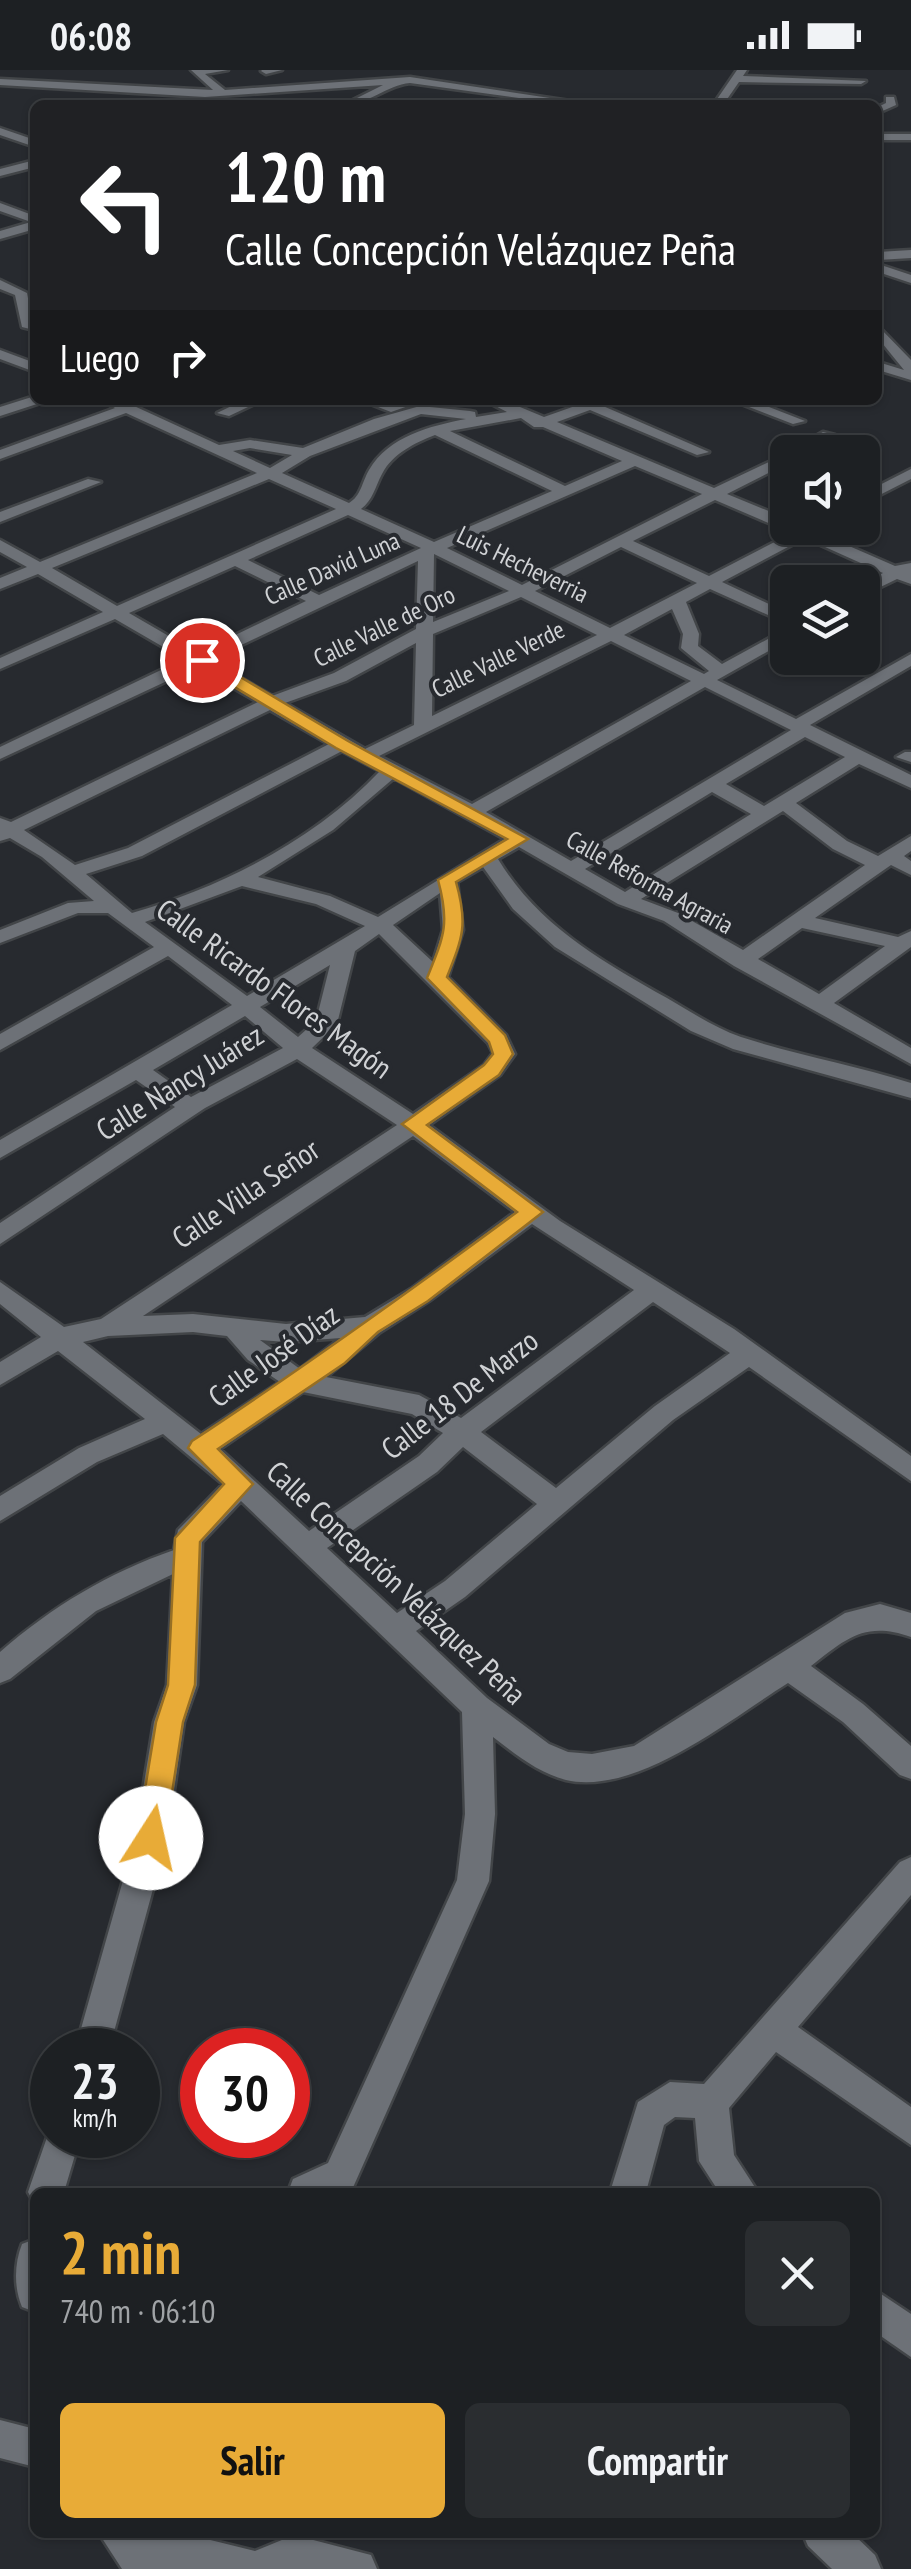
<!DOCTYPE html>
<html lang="es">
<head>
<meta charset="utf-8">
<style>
  :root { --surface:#1d2023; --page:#2a2d30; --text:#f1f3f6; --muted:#a0a3a6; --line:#3b3e41; --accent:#e8ab37 }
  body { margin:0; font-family:"PT Sans Narrow",sans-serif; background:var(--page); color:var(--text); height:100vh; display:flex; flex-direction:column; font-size:38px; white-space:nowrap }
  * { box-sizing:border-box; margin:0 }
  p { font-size:32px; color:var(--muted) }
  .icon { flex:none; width:55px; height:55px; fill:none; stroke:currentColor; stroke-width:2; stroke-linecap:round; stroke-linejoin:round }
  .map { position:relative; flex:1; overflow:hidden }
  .side { position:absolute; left:30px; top:2118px; width:850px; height:350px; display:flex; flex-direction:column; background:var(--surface); border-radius:15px; box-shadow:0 2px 8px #0004,0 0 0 2px var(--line) }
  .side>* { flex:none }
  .banner { position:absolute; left:30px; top:30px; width:852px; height:305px; border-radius:15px; box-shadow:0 2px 8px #0004,0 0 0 2px var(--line); background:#202124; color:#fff; overflow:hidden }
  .controls { position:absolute; left:770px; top:365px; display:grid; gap:20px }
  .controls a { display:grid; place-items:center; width:110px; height:110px; border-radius:15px; background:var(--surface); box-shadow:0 2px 8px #0004,0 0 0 2px var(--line); font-size:50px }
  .speed { position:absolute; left:30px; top:1958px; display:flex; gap:20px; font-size:50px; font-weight:700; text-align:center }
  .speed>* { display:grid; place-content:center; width:130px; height:130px; border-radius:50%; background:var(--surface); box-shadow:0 2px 8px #0004,0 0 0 2px var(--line); line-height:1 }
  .speed small { font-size:25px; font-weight:400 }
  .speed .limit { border:15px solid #d22; background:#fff; color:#111 }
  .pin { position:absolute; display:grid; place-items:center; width:85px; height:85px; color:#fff; margin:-42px; border:5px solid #fff; border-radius:50%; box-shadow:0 2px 10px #0007 }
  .me { position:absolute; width:110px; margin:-55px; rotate:10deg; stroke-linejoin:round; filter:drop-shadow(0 0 8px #0008) }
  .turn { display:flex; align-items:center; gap:35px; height:210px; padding:0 30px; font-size:45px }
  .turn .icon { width:130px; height:130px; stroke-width:2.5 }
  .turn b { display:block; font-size:70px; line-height:85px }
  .then { display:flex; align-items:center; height:95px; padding:0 30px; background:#0003; gap:20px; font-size:38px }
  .round { display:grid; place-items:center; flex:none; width:105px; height:105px; border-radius:15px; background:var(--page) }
  .headline { display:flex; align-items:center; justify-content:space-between; height:170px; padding:0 30px }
  h1 { font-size:60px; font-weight:800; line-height:75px; color:var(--accent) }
  .primary-button { display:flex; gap:20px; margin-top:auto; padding:20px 30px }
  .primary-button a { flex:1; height:115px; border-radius:15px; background:var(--accent); color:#111; font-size:40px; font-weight:800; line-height:115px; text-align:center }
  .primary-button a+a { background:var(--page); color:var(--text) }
  .status { display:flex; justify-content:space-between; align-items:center; height:70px; padding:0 50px; background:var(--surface); direction:ltr }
  .status svg { height:28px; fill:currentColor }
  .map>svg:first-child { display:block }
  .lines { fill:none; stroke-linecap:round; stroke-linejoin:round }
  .minor-casing { stroke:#424548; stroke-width:5 }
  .minor { fill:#6d7177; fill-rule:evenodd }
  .route { fill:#e8ab37; stroke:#976f24; stroke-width:2.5 }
  .labels { text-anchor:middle; stroke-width:8; stroke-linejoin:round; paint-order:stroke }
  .far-street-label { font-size:25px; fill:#d0d2d5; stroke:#272a2f }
  .street-label { font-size:30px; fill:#d0d2d5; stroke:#272a2f }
</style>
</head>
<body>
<div class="status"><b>06:08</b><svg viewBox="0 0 49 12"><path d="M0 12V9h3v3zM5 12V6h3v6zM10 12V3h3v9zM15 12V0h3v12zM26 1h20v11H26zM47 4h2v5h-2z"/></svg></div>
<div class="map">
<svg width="911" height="2499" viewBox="0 0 911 2499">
  <rect width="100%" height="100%" fill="#272a2f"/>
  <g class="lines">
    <g class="minor-casing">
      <g id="minor">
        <path d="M191 0H228L205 4 225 20 410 7 597 35H569L410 13C387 15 368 35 343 35L383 15 205 27 0 15V9L213 20Z"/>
        <polygon points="282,0 266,4 261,1 262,0"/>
        <polygon points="737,0 747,0 743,6 866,11 861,14 739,12 723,35 713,35"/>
        <polygon points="886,27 894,27 896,35 878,43 878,37 886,33"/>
        <polygon points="0,58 35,70 35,77 0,65"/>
        <rect x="878" y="64" width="33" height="6"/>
        <polygon points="35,90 35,97 0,106 0,99"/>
        <polygon points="0,133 35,146 35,159 0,169 0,161 31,152 0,141"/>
        <polygon points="911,180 911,188 878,190 878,182"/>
        <polygon points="878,194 911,205 911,213 878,202"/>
        <polygon points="0,210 27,223 34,260 22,257 15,225 0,219"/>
        <polygon points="878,256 911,290 911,310 878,300 878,292 904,300 878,268"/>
        <polygon points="0,280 35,293 35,302 0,289"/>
        <polygon points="35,326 35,330 42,330 40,333 0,346 0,337"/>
        <path d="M102 330H121L219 375 250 370 303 378 374 349 420 336 470 341 475 342 476 347 507 342 484 330H503L544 347 592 330H612L603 336 709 382 697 385 590 340 557 352 714 418 788 383V393L727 424 788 449V458H820L817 462 895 496 911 493V514L897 509 862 526V514L883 503 805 468 722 512 788 543V554L710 519 686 532 699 564 698 576 722 594 788 558V570L717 610 796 649 911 584V596L810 655 911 705V718L859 694 796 733 847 771 878 786 911 766V781L904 786 911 791V805L891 795 815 848 898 867 911 861V877L834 933 911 978V994L734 896 664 851 618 834 519 777 498 789C538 855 601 891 667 928 691 942 715 958 741 967 797 985 855 995 911 1013V1028L733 979 691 961 555 877 513 839 483 797 457 812 463 860 448 907 506 965 515 984 500 1005 429 1055 560 1151 734 1259 911 1386V1411L749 1297 673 1350 465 1527 416 1561 487 1628 549 1674 568 1682 592 1684 634 1676 845 1543 880 1534 911 1543V1567C865 1551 847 1568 811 1596L863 1634 911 1676V1709L900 1705 843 1652 788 1613C730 1649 637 1726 566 1710 538 1703 515 1684 493 1667L495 1744 489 1811 351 2122H288L293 2109 328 2093 457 1810 465 1744 462 1642 241 1431 202 1472 197 1615 184 1652 167 1768 109 1980H75L135 1768 154 1652 167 1615 173 1504 96 1541 10 1609 0 1613V1582C53 1536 108 1503 174 1480L178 1460 223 1414 163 1364 97 1392 0 1451V1426L79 1378 145 1349 58 1281 0 1315V1292L41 1267 0 1234V1212L64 1257 101 1249 397 1055 297 989 205 1038 0 1174V1153L175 1037 136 1010 0 1088V1070L232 935 168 886 0 980V964L154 877 108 843H78L0 873V860L68 833 94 831 42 787 10 768 0 771V748L11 752 258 632 197 597 0 689V677L184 589 115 549 0 599V588L103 542 38 504 0 519V508L27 497 0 482V470L40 492 257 403 126 343 0 389V380L115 338ZM421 344 466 349C430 356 389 366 369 400 362 412 361 426 349 433L282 403 310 386ZM521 348 534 357H543L622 391 565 416 450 361ZM435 365 552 421 434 472 361 439C373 430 375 417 382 404 393 383 415 373 435 365ZM250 378 292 385 270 398 233 381ZM635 396 702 424 522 515 447 478ZM269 409 336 439 117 536 52 498ZM715 430 792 463 709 506 633 471ZM348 445 421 478 319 525 248 490ZM621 477 697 513 610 558 535 521ZM434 484 509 521 433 552ZM418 491 416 559 334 603 272 626 210 590ZM235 496 306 531 198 583 129 543ZM521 527 597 565 432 646 433 564ZM672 539 683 564 681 578 709 601 704 604 624 565ZM611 571 691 611 472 734 379 686ZM416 573 414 655 365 679 285 633 346 611ZM705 617 791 660 571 791 486 742ZM270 640 329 674 128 778 75 795 24 760ZM805 667 845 687 764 736 726 714ZM342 681 380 701C315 770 222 817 132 843L86 804 142 786ZM394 708 505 769 378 847 330 826 258 807 333 760ZM712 722 751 744 625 822 585 799ZM783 741 833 779 865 795 743 880 678 843 641 829ZM242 816 316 834 365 856 247 926 145 852ZM440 823 443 860 433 892 393 855ZM802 858 885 876 819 924 758 889ZM379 864 488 973 493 983 484 995 413 1044 312 978 337 954 355 881ZM330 895 316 951 298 967 260 937ZM245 946 283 978 191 1027 153 1000ZM413 1066 515 1142 411 1219 365 1247 286 1254 193 1244 143 1246ZM532 1154 634 1220 461 1348 419 1325 326 1307 379 1263 429 1231ZM653 1232 730 1283 655 1336 556 1418 481 1362ZM193 1262 227 1266 248 1290 280 1312 201 1364 83 1272 108 1266ZM341 1268 300 1299 260 1270 286 1272ZM303 1322 412 1344 443 1363 419 1386 309 1461 220 1379ZM463 1377 537 1434 445 1511 397 1543 327 1478 437 1402Z"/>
        <polygon points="244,330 263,330 229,346 217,343"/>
        <polygon points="360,330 392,334 415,330 417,333 391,342"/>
        <polygon points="731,330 751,330 805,351 793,354"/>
        <polygon points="823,362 835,365 805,382 788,382"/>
        <polygon points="911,399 911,409 862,434 862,424"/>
        <polygon points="88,409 101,412 0,452 0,442"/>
        <polygon points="905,682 911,682 911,692 896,687"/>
        <polygon points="911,1787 911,1825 798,1957 911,2037 911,2075 776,1982 729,2038 734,2085 758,2122 719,2122 699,2091 695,2048 675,2047 664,2055 646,2122 610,2122 638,2032 670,2012 704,2014 900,1792"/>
        <polygon points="52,2053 52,2065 81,2065 64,2122 35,2122 35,2135 28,2122"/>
        <path d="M35 2169V2242L22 2237C14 2218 14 2194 22 2174Z"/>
        <polygon points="875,2220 911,2244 911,2287 875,2262"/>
        <polygon points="0,2350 35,2359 35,2397 0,2388"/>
        <polygon points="98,2462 178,2462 255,2481 294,2465 371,2485 377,2499 122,2499"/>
        <polygon points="802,2462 851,2462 875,2485 881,2499 832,2499 808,2476"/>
      </g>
    </g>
    <use href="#minor" class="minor"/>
  </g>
  <path class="route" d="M196 587H207L348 671 528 769 456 812C468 854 463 867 447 907L505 965 513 984 499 1005 427 1055 543 1142 428 1231 378 1262 345 1293 218 1379 253 1414 200 1472 195 1615 183 1652 165 1768 161 1777 151 1781 141 1777 137 1768 156 1652 168 1615 175 1468 224 1414 188 1378 192 1371C303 1298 410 1221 517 1142L402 1054 484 995 493 984 489 972 427 908C444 866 450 854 438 810L507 769 336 678 196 594Z"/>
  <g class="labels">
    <g class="far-street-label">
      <text transform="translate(523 494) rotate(26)" y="9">Luis Hecheverria</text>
      <text transform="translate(332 498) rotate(-24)" y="9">Calle David Luna</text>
      <text transform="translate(384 556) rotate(-26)" y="9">Calle Valle de Oro</text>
      <text transform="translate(498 589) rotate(-26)" y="9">Calle Valle Verde</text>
      <text transform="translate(650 812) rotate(29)" y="9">Calle Reforma Agraria</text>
    </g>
    <g class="street-label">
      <text transform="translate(274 919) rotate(36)" y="10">Calle Ricardo Flores Magón</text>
      <text transform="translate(180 1013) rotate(-32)" y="10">Calle Nancy Juárez</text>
      <text transform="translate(246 1124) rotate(-34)" y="10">Calle Villa Señor</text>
      <text transform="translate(274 1286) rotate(-36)" y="10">Calle José Díaz</text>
      <text transform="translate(460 1325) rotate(-38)" y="10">Calle 18 De Marzo</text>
      <text transform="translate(396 1513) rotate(43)" y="10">Calle Concepción Velázquez Peña</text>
    </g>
  </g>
</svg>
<div class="controls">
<a><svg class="icon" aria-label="sound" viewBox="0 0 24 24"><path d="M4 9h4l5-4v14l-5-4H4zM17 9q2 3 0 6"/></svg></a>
<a><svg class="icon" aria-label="layers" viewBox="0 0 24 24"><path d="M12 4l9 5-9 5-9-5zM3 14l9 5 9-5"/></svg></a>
</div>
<div class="speed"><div>23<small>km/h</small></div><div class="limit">30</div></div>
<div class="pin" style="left:202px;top:590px;background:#d93025"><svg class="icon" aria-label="arrive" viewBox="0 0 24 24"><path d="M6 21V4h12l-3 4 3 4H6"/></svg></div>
<svg class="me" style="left:151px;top:1768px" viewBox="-20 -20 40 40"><circle r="19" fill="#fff"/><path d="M0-13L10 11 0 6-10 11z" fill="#e8ab37"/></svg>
<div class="banner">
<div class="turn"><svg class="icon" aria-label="left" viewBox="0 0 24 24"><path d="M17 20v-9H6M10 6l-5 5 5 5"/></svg><div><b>120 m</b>Calle Concepción Velázquez Peña</div></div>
<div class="then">Luego<svg class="icon" aria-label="right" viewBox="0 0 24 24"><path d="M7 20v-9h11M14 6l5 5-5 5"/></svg></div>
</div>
<section class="side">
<div class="headline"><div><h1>2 min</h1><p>740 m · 06:10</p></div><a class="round"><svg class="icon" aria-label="close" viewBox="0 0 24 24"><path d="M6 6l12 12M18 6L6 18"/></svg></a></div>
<div class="primary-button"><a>Salir</a><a>Compartir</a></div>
</section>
</div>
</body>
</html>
